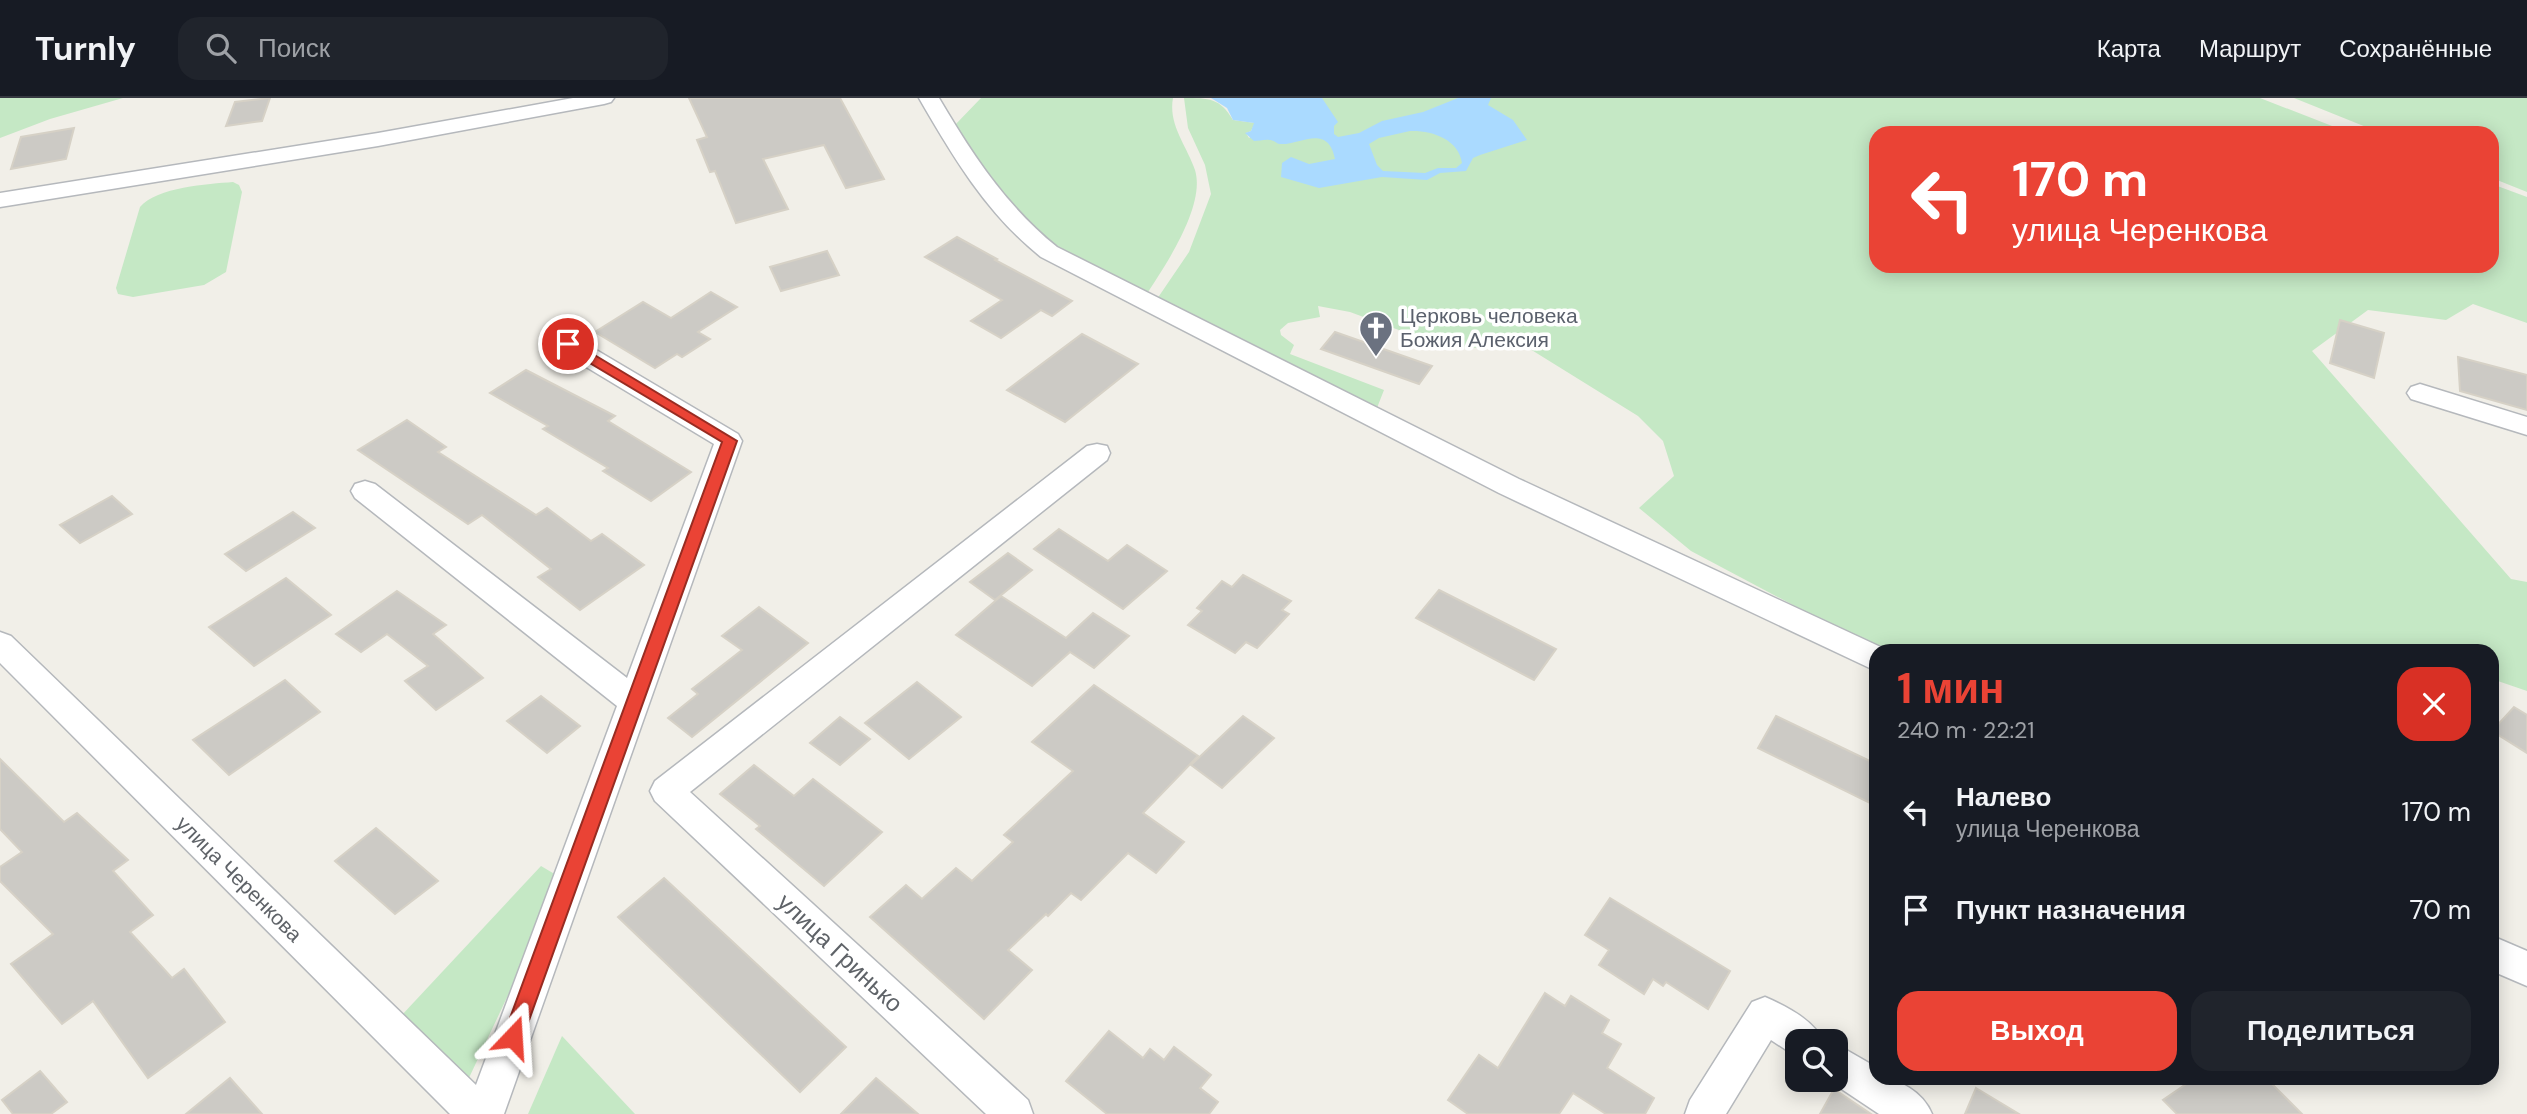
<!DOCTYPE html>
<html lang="ru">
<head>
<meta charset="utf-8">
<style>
  :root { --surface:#171b24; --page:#20242c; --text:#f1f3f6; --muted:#9ea1a6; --line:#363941; --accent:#ea4335 }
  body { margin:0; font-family:"DM Sans",sans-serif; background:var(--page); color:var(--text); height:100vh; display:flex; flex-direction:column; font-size:26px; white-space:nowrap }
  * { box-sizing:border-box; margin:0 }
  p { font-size:23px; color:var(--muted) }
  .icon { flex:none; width:38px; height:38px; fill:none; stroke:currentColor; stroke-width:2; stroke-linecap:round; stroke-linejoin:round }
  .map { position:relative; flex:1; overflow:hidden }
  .drawer { position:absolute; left:1869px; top:546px; width:630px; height:441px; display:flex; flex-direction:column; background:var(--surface); border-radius:21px; box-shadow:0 4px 18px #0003 }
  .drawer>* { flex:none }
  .top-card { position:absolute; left:1869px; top:28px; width:630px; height:147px; border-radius:21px; box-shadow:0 4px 18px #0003; background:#ea4335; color:#fff; overflow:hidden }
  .tools { position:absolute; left:1785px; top:931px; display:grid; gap:14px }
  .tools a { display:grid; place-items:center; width:63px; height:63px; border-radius:14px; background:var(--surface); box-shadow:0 4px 18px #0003; font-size:35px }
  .pin { position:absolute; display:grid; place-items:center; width:60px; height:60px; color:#fff; margin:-30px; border:4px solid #fff; border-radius:50%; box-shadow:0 2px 7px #0007 }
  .me { position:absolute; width:77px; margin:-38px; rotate:20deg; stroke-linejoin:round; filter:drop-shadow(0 0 5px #0008) }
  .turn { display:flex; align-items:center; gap:24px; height:147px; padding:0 28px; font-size:32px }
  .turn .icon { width:91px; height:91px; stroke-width:2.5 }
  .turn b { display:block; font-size:49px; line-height:60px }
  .round { display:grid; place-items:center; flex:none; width:74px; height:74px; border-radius:21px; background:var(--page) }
  .overview { display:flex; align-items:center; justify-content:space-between; height:119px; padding:0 28px }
  h1 { font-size:42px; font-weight:700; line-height:52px; color:var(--accent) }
  .action { display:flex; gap:14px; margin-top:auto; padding:14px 28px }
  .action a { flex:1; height:80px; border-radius:21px; background:var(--accent); color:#fff; font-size:28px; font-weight:700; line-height:80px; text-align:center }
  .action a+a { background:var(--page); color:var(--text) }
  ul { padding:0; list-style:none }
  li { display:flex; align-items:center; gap:21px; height:98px; padding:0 28px }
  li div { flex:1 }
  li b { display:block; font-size:26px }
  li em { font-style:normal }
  header { display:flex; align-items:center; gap:42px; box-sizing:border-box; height:98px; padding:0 35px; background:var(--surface); border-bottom:2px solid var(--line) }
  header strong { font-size:33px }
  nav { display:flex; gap:38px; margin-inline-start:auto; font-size:24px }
  .search { width:490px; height:63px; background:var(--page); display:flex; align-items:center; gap:18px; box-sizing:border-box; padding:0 24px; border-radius:21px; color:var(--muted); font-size:26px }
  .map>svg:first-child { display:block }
  .green { fill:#c5e8c5 }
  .water { fill:#aadaff; fill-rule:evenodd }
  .building { fill:#cccac5; stroke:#d6d1c6; stroke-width:2 }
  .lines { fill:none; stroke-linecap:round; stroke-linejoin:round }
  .minor-casing { stroke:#b5b8bc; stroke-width:3 }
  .minor { fill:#fff; fill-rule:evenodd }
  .route { fill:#ea4335; stroke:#982c22; stroke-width:2 }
  .labels { text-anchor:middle; stroke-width:7; stroke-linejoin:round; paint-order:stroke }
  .worship-label { font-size:21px; fill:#5b616d; stroke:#fff; text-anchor:start }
  .street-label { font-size:21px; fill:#5f6368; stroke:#fff }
  .near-street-label { font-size:24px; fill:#5f6368; stroke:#fff }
</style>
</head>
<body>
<header>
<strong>Turnly</strong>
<div class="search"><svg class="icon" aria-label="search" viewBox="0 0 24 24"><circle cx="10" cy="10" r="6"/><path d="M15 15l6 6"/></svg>Поиск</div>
<nav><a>Карта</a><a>Маршрут</a><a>Сохранённые</a></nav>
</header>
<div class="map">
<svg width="2527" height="1016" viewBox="0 0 2527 1016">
  <rect width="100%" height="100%" fill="#f1efe8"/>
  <g class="green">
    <polygon points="0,0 123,0 50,21 0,40"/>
    <path d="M981 0H1173C1168 27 1187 48 1195 72 1206 108 1165 168 1146 197L1043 140 998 92 954 28Z"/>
    <path d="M1184 0C1209 0 1220 0 1233 22L1255 25 1251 33 1246 35 1249 40 1298 0H2260L2350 35H1876V168H2492V86L2527 99V225L2473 206 2446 222 2368 212 2312 253 2511 481 2527 484V593L2492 581V553H1890L1859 542 1691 453 1639 410 1674 378 1663 343 1638 318 1530 251 1445 249 1350 214 1318 208 1320 219 1288 225 1280 232 1281 237 1294 247 1290 256 1384 292 1375 315 1157 201 1189 154 1211 96 1205 67 1188 30Z"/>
    <polygon points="2294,0 2527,0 2527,94 2492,80 2492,35 2381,35"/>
    <path d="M233 84 239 87 242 94 226 174 204 187 133 199 118 196 116 190 140 109C157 89 208 86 233 84Z"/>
    <polygon points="541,768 563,781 467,984 401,918"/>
    <polygon points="562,938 635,1016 528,1016"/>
  </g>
  <path class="water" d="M1211 0H1322L1338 24 1334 28V36L1338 39 1359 35 1382 23 1423 14 1458 0H1491L1488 7 1513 22 1527 42 1480 57 1473 60 1466 73 1440 75 1427 82 1382 79 1319 90 1281 79 1282 65 1291 59 1309 66 1335 61C1328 24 1298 48 1280 46 1277 46 1274 42 1270 42 1265 41 1259 43 1254 43L1245 35 1251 33 1254 25 1233 22 1227 10ZM1410 33C1431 32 1459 41 1462 65L1456 70H1438L1425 75 1383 73 1377 67 1369 46 1379 40Z"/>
  <g class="building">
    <polygon points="270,0 262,23 226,28 235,4"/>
    <polygon points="689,0 840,0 884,81 846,90 824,47 763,61 788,111 736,125 715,73 710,74 697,42 707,39"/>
    <polygon points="74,30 66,61 11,71 21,39"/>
    <polygon points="957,139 997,161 995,162 1072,203 1052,218 1041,212 1001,240 971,223 1002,202 925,159"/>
    <polygon points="827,153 839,177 781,193 770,169"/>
    <polygon points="711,194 737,209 698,234 710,241 682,259 677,256 655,270 595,234 643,204 671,220"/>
    <polygon points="2340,222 2384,235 2374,280 2330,265"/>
    <polygon points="1335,234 1432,268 1419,286 1321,251"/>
    <polygon points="1082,236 1138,266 1065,324 1007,292"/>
    <polygon points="2458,259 2527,277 2527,312 2460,293"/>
    <polygon points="526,272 615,318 608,323 691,374 651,403 603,373 608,370 543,331 548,328 490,295"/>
    <polygon points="407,322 446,349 438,354 536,417 547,410 591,443 602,436 644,467 580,512 538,479 551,471 482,417 468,426 358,352"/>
    <polygon points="112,398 132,416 80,445 60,427"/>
    <polygon points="293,414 315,430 246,473 225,456"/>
    <polygon points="1059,431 1108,463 1127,447 1167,473 1123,511 1034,451"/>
    <polygon points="1008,455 1032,472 995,502 970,484"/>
    <polygon points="1243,477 1291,503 1282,512 1289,516 1257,550 1246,544 1235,555 1188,527 1202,513 1197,510 1222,483 1232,489"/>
    <polygon points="286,480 331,517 254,568 209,529"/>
    <polygon points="1439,492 1556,551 1534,582 1416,520"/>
    <polygon points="397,493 446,527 433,536 483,580 436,612 405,583 428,568 387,536 361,554 336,536"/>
    <polygon points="1001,498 1066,540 1093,515 1129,538 1094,570 1070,554 1032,588 956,537"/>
    <polygon points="759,509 808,545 692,639 668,620 698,596 692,591 742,552 722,538"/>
    <polygon points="285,582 320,614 229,677 193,642"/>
    <polygon points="917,584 961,619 909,661 865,625"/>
    <polygon points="1094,587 1198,658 1143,715 1184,744 1156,775 1128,755 1081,802 1071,795 1048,818 1046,816 1008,852 1032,872 984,921 870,819 906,787 922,801 956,770 972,783 1013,744 1004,737 1073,673 1032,644"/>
    <polygon points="541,598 580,628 547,655 507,623"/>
    <polygon points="2514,609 2527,617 2527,655 2492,633"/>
    <polygon points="1243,618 1274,640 1222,690 1191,667"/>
    <polygon points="1776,618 1876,666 1876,708 1758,650"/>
    <polygon points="840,619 870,641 840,667 810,645"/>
    <polygon points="0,661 64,724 77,715 128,762 113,773 153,817 130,834 172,880 184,871 225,924 148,980 93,903 62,926 11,866 53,836 0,783 0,769 22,754 0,731"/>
    <polygon points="754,667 794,698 813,681 882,734 824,788 756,731 760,728 720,696"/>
    <polygon points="376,730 438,783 395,816 335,763"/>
    <polygon points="664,780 846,949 800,994 618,819"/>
    <polygon points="1610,800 1730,873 1708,911 1666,884 1663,888 1653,881 1644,896 1599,867 1609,852 1585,837"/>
    <polygon points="1545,895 1565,908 1571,898 1609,922 1602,935 1621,946 1607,970 1654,1000 1645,1016 1606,1016 1573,995 1559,1016 1468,1016 1448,1002 1479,957 1498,970"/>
    <polygon points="1109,933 1143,960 1150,951 1164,962 1174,949 1211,977 1200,990 1218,1004 1209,1016 1107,1016 1066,983"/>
    <polygon points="40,973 67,1004 51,1016 13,1016 2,1002"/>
    <polygon points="230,980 262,1016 186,1016"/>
    <polygon points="876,980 918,1016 841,1016"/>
    <polygon points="2195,980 2266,980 2302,1016 2177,1016 2163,1002"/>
    <polygon points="1976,990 2019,1016 1965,1016"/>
    <polygon points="1834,991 1871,1016 1820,1016"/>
  </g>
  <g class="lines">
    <g class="minor-casing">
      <g id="minor">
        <polygon points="573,0 614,0 611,4 604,6 378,48 0,109 0,95 378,35"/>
        <path d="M919 0H939C972 56 1006 108 1057 149L1519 381 1887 552 1876 553V573L1499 395 1041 159C987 116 953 59 919 0Z"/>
        <polygon points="567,238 576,240 738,336 742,343 504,1016 450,1016 0,565 0,534 11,538 476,987 617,608 355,400 351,393 355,386 365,383 375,386 627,580 714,346 558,252 555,246 558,240"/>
        <polygon points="2420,286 2527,319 2527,337 2411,301 2407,295 2411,289"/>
        <polygon points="1097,346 1107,348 1110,355 1107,362 690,694 1028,1002 1033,1016 986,1016 655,703 650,693 655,683 1087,348"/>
        <polygon points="2492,838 2527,853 2527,888 2492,873"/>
        <path d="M1765 899C1786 908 1814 922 1823 943H1797V959L1771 942 1726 1016H1685L1690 1002 1752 904Z"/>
        <path d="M1836 946 1876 969V980C1899 980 1923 994 1932 1016H1879L1828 982H1836Z"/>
      </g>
    </g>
    <use href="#minor" class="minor"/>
  </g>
  <polygon class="route" points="568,241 737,343 523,939 520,945 513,948 506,945 503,939 722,344 563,249 561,246"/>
  <defs>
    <g id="church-pin" transform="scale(1.75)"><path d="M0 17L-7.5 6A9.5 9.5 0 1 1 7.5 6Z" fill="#6b7280" stroke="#fff"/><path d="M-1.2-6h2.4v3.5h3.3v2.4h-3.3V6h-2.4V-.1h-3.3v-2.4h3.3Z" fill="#fff"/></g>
  </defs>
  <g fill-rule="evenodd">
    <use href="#church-pin" x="1376" y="230"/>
  </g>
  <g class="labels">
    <g class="worship-label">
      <text x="1400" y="225">Церковь человека<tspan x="1400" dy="24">Божия Алексия</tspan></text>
    </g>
    <g class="street-label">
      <text transform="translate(239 781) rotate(45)" y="7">улица Черенкова</text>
    </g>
    <g class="near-street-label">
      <text transform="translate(840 855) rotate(43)" y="8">улица Гринько</text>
    </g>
  </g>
</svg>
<div class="tools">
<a><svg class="icon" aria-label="search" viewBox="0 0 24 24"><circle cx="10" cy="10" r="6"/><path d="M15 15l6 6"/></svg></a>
</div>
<div class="pin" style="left:568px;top:246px;background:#d93025"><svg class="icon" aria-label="arrive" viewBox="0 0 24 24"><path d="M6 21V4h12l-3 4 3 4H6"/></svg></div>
<svg class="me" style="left:513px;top:939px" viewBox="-20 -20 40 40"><path d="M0-17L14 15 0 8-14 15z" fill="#ea4335" stroke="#fff" stroke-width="4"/></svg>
<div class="top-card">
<div class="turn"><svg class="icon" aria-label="left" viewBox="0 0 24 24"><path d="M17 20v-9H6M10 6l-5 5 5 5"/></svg><div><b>170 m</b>улица Черенкова</div></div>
</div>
<section class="drawer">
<div class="overview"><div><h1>1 мин</h1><p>240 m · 22:21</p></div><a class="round" style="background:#d93025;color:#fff"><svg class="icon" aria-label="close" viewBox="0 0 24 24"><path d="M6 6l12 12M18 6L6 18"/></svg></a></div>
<ul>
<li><svg class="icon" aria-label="left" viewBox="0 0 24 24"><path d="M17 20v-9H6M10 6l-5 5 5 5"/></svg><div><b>Налево</b><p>улица Черенкова</p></div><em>170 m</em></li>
<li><svg class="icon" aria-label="arrive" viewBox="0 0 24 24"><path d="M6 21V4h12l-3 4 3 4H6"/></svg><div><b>Пункт назначения</b></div><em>70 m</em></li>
</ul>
<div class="action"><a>Выход</a><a>Поделиться</a></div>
</section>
</div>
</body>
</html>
